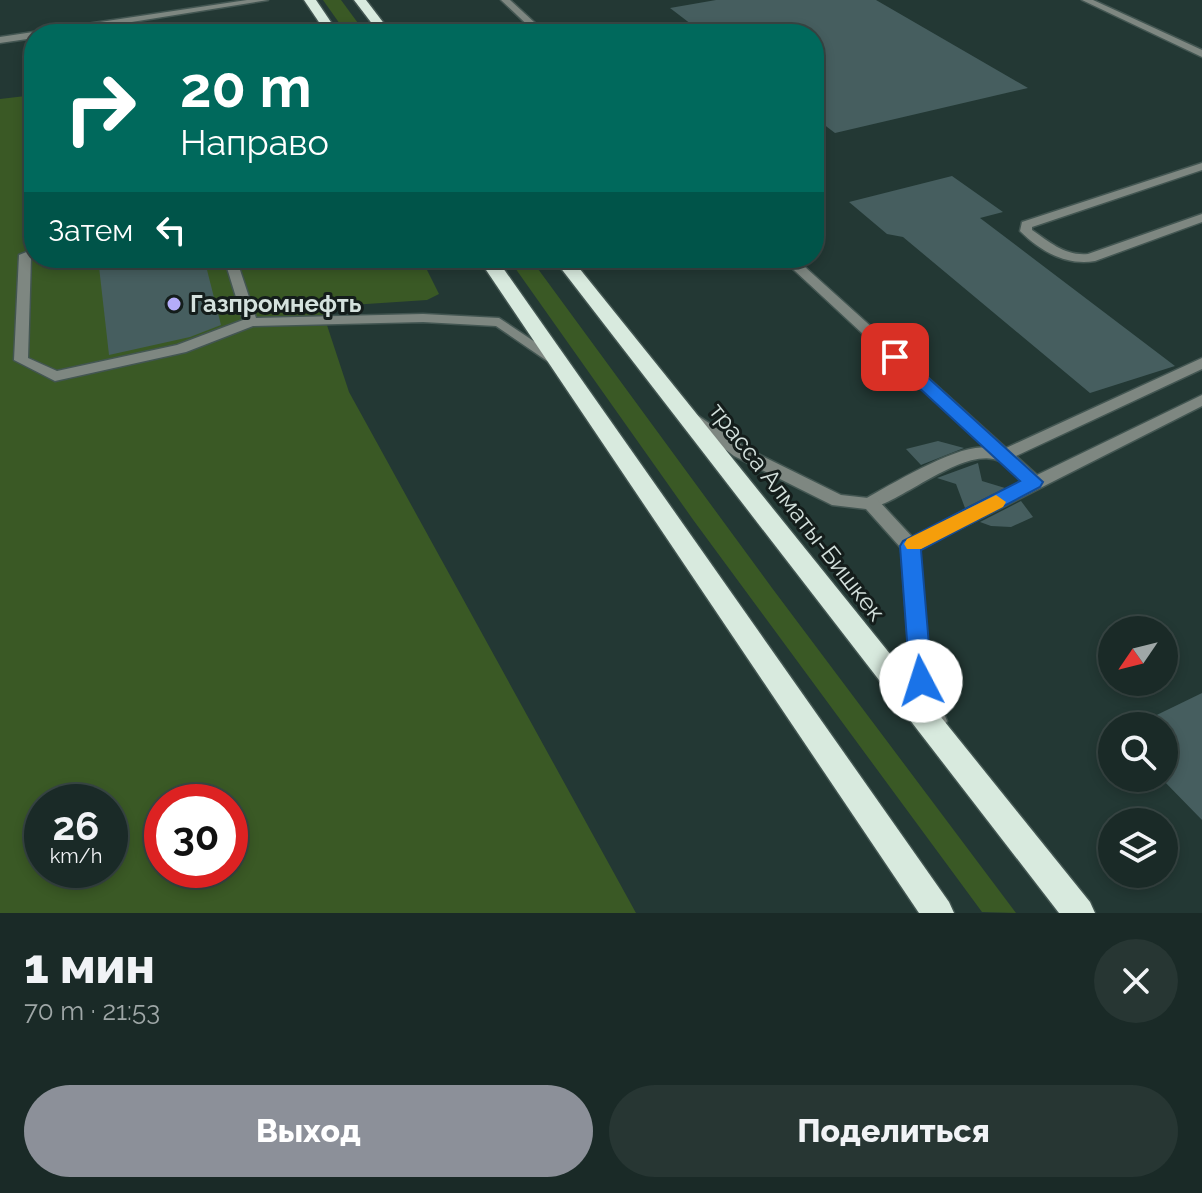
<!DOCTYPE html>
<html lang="ru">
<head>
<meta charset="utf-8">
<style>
  :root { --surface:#1a2a27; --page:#273633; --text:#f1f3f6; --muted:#9fa7a7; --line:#384644; --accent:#8c9099 }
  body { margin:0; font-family:Raleway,sans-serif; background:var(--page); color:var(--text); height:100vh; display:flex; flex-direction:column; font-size:30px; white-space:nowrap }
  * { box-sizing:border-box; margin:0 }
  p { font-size:26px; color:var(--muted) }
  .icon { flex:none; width:44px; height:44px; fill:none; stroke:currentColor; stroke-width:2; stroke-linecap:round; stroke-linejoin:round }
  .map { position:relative; height:913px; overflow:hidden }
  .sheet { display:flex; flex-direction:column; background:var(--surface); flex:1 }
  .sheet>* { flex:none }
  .guide { position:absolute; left:24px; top:24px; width:800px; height:244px; border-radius:32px; box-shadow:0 4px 12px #0003,0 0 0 2px var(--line); background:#00695c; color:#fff; overflow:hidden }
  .needle { width:52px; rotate:235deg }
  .fabs { position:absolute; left:1098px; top:616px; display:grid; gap:16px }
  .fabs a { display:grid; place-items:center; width:80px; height:80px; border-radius:50%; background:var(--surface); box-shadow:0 4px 12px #0003,0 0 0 2px var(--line); font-size:40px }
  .speed { position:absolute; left:24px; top:784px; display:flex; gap:16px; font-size:40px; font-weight:700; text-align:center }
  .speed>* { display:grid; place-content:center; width:104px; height:104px; border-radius:50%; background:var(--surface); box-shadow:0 4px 12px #0003,0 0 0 2px var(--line); line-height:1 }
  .speed small { font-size:20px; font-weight:400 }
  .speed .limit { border:12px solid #d22; background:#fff; color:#111 }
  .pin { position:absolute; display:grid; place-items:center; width:68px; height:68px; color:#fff; margin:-34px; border-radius:16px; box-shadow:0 4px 12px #0006 }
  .me { position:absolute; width:88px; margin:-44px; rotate:355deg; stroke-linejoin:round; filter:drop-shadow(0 0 6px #0008) }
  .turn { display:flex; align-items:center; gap:28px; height:168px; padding:0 24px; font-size:36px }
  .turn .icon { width:104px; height:104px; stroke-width:2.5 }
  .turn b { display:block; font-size:56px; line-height:68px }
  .then { display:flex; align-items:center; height:76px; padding:0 24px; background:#0003; gap:16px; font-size:30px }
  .round { display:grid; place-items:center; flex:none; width:84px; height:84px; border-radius:42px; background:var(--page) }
  .headline { display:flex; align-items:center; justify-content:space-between; height:136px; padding:0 24px }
  h1 { font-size:48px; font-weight:800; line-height:60px }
  .button { display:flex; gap:16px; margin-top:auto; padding:16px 24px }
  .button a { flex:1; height:92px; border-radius:48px; background:var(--accent); color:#fff; font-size:32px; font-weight:800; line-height:92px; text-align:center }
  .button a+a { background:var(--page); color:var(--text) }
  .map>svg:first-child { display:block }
  .green { fill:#3a5925; fill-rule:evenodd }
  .building { fill:#465e5f }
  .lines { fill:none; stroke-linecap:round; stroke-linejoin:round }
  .service-casing { stroke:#435652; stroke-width:3 }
  .minor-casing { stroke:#435652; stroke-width:3 }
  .trunk-casing { stroke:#435652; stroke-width:3 }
  .service { fill:#7e8781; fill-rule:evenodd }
  .minor { fill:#7e8781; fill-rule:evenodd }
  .trunk { fill:#d8eade; fill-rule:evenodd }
  .route { fill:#1a73e8; stroke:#114b97; stroke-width:2 }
  .slow { fill:#f59e0b }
  .poi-dot { fill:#b4acf9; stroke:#141d1b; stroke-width:3 }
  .labels { text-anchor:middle; stroke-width:6; stroke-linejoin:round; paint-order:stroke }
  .poi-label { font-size:24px; font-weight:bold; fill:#d4e1dd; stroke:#141d1b; text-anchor:start }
  .street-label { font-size:24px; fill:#d4e1dd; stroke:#141d1b }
</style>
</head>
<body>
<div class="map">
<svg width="1202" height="913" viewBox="0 0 1202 913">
  <rect width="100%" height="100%" fill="#233834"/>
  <g class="green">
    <polygon points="323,0 341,0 366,34 347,34"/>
    <path d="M34 95V258H421L439 294 427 300 321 307 349 392 636 913H0V99ZM42 802H110V870H42ZM162 802H230V870H162Z"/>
    <polygon points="508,258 530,258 772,588 1016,913 982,912 694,521"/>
  </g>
  <g class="building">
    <polygon points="716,0 876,0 1028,88 835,133 814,117 814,34 704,34 670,8"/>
    <polygon points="952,176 1003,212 980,218 1175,366 1090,393 903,237 887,234 849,202"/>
    <polygon points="98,258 204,258 221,325 190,337 109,355"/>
    <polygon points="938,441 964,448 921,465 906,449"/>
    <polygon points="978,463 982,481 1005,488 965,508 956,484 937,478"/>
    <polygon points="1021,501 1033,517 1011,527 991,526 980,522"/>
    <polygon points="1202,693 1202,820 1161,778 1164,778 1164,726 1134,726"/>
  </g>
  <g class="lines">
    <g class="service-casing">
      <g id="service">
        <polygon points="501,0 510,0 547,34 537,34"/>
        <polygon points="1082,0 1093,0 1202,50 1202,57"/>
        <path d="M1202 163V170L1032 227V230C1051 243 1065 256 1088 254L1202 214V222L1095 261C1066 266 1040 251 1020 231L1022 222Z"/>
        <polygon points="34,249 34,257 31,257 28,358 57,371 177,345 243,320 224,258 236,258 256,318 423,314 499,318 565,362 563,365 553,365 496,326 423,322 253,326 186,352 55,381 14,360 19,255"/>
        <path d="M781 258H795L1006 448 1202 358V369L1016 456 1037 475 1202 395V406L916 551H904L901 546 904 541 1024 482C1017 476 1008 465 1000 461 961 444 889 514 865 507L863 503 865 499C890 485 960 443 986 448Z"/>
      </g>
    </g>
    <g class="minor-casing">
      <g id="minor">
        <polygon points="247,0 268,0 57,34 34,34 34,38 0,43 0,37"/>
        <polygon points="694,413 746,448 841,495 877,499 916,541 919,546 931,681 947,721 944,727 937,730 930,727 911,681 901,548 866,509 832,505 734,456 689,422 686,418 689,414"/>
      </g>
    </g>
    <g class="trunk-casing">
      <g id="trunk">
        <polygon points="304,0 316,0 339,34 327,34"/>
        <polygon points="354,0 366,0 392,34 380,34"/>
        <polygon points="478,258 496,258 949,902 954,913 919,913"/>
        <polygon points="553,258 571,258 1090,902 1095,913 1059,913"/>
      </g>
    </g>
    <use href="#service" class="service"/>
    <use href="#minor" class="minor"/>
    <use href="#trunk" class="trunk"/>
  </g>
  <polygon class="route" points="895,352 901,353 1043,482 1040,487 921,550 932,681 929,688 921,691 913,688 910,681 900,546 903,541 1020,481 889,360 887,357"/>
  <polygon class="slow" points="996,495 1006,502 1003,507 921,549 907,549 904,544 907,539"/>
  <circle class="poi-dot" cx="174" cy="304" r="8"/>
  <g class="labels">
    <g class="poi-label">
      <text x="190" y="312">Газпромнефть</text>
    </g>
    <g class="street-label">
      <text transform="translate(797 512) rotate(52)" y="8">трасса Алматы-Бишкек</text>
    </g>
  </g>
</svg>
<div class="fabs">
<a><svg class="needle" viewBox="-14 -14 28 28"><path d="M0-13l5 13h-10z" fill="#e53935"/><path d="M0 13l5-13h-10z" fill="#9fa7a7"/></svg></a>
<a><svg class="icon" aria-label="search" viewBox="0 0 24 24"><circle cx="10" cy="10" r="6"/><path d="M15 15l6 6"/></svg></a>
<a><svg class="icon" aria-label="layers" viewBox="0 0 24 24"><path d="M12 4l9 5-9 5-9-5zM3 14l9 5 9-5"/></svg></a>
</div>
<div class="speed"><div>26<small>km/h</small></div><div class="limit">30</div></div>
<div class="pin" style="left:895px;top:357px;background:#d93025"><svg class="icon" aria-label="arrive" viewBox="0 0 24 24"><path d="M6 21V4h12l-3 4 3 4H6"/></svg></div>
<svg class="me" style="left:921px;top:681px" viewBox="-20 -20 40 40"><circle r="19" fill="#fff"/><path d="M0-13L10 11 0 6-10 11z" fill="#1a73e8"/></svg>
<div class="guide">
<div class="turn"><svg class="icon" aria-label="right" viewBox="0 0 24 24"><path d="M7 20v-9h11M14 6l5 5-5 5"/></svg><div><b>20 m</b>Направо</div></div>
<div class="then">Затем<svg class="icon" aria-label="left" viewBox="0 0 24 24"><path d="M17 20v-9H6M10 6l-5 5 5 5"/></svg></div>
</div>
</div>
<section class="sheet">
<div class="headline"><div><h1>1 мин</h1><p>70 m · 21:53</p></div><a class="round"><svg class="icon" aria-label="close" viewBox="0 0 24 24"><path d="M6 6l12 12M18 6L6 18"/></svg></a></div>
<div class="button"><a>Выход</a><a>Поделиться</a></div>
</section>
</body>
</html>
